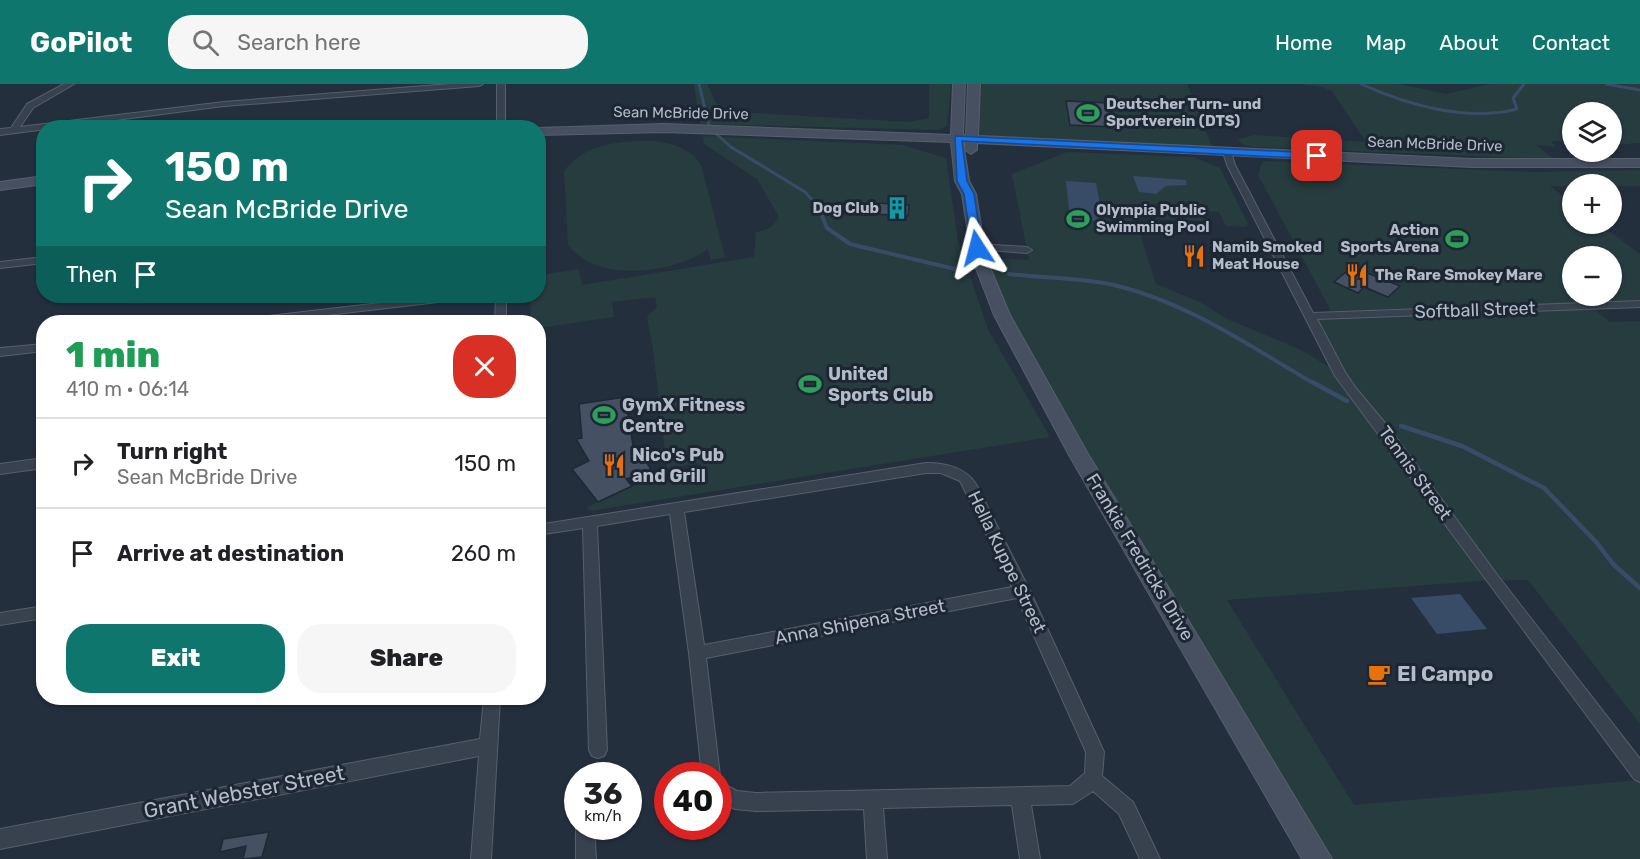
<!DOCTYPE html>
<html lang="en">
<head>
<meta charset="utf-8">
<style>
  :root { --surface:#fff; --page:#f6f6f6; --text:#202124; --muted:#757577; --line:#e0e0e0; --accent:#0f766e }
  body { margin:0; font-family:Rubik,sans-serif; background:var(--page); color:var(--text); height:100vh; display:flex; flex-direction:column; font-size:22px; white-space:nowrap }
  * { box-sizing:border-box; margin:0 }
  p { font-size:20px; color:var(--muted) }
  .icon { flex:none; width:33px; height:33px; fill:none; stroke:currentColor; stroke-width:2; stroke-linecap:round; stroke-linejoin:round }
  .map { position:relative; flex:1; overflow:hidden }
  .side { position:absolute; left:36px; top:231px; width:510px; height:390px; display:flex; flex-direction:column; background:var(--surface); border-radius:24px; box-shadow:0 2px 4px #0004 }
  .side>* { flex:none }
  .top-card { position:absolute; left:36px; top:36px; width:510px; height:183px; border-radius:24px; box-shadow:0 2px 4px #0004; background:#0f766e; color:#fff; overflow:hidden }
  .fabs { position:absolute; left:1562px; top:18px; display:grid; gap:12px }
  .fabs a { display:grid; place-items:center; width:60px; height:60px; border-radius:50%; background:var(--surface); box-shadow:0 2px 4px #0004; font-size:30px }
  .speed { position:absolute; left:564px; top:678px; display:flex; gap:12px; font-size:30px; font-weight:700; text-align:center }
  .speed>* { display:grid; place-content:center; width:78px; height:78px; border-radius:50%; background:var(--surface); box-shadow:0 2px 4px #0004; line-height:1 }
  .speed small { font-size:15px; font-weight:400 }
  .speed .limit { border:9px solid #d22; background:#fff; color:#111 }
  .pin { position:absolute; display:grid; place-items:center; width:51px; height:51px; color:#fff; margin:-26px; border-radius:12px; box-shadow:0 3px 9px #0006 }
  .me { position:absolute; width:66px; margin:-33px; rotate:351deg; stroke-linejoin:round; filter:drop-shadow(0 0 4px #0008) }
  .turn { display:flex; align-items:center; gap:21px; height:126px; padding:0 30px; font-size:27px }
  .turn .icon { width:78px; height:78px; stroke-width:2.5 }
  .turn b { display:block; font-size:42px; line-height:51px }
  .then { display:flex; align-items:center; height:57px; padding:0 30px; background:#0003; gap:12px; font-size:22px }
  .round { display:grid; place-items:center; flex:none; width:63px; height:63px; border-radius:24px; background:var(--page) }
  .summary { display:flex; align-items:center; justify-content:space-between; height:102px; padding:0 30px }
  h1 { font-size:36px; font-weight:800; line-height:45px; color:#1e9e55 }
  .button { display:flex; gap:12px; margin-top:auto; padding:12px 30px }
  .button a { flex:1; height:69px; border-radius:24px; background:var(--accent); color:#fff; font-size:24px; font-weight:800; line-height:69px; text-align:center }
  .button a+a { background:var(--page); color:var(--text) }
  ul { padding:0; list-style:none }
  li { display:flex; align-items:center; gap:18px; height:90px; padding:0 30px; border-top:2px solid var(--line) }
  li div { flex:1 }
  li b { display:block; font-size:22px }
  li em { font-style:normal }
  header { display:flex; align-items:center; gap:36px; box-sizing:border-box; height:84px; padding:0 30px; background:var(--accent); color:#fff }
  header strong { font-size:28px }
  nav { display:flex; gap:33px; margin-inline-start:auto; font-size:21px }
  .search { width:420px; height:54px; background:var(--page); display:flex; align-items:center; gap:15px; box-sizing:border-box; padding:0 21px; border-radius:24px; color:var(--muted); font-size:22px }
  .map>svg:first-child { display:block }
  .green { fill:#263c3f; fill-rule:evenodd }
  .water { fill:#394c67 }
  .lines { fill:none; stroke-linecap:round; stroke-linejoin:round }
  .stream-far2 { stroke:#394c67; stroke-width:3 }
  .stream-far1 { stroke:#394c67; stroke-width:4 }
  .stream { stroke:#394c67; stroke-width:4.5 }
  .building { fill:#455162; stroke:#1f2835; stroke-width:1.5 }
  .street-casing { stroke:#565f6c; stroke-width:2 }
  .secondary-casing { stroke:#565f6c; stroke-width:2 }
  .street { fill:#38414e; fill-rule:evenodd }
  .secondary { fill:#465061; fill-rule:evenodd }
  .route { fill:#1a73e8; stroke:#114b97; stroke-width:1.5 }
  .labels { text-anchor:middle; stroke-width:6; stroke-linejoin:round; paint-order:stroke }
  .far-poi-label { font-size:15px; font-weight:bold; fill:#b4bcc9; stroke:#1d2633; text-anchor:start }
  .far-street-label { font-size:15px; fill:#b4bcc9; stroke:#1d2633 }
  .street-label { font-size:18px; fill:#b4bcc9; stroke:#1d2633 }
  .poi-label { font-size:18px; font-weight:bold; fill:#b4bcc9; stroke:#1d2633; text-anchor:start }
  .near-poi-label { font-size:21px; font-weight:bold; fill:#b4bcc9; stroke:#1d2633; text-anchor:start }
  .near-street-label { font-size:21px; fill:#b4bcc9; stroke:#1d2633 }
</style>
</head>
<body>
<header>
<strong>GoPilot</strong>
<div class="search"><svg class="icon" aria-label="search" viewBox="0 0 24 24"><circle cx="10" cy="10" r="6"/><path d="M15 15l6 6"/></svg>Search here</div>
<nav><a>Home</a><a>Map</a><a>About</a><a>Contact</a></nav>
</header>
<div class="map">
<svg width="1640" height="775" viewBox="0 0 1640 775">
  <rect width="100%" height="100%" fill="#242f3e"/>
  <g class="green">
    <polygon points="694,0 707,0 720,27 909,38 929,34 929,0 951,0 947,42 939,46 700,40"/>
    <polygon points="982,0 1187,0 1213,65 979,54 976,17"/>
    <polygon points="1300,0 1399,0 1446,10 1490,0 1640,0 1640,59 1611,61 1611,28 1572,28 1572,62 1562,57 1551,57 1556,63 1536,61 1554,75 1253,63 1242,60 1238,55 1254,51 1366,58 1332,7 1322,3"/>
    <path d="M703 52 903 61 946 74 958 157 988 245 1050 353 590 427 587 423 632 402 704 390 701 379 667 384 653 266 647 233 657 223 655 213 612 218 614 233 539 244 538 238H531L530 212H538L539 191 579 185 582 201 754 173 756 148C768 146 773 143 779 133L757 95 704 60Z"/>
    <path d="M655 57C673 59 691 65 701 81L725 173 711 176 708 165C673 190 595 200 568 160L564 87C586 58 621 57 655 57Z"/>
    <polygon points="1067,68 1193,73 1220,84 1248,140 1246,143 1226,142 1219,128 1202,127 1206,137 1135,134 1156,200 1200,218 1227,235 1301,266 1338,288 1311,232 1590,222 1610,238 1640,237 1640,640 1528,496 1493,496 1227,516 1354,721 1640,696 1640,775 1318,775 1007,242 979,174 1029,176 1012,90"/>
    <path d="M1263 77 1535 88 1640 86V102H1550L1572 119V140H1600L1640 170V217L1481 224 1331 227 1258 91ZM1572 172H1611V212H1572Z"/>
  </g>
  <g class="water">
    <polygon points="1133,92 1186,96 1187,101 1166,102 1156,110 1139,108"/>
    <polygon points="1066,97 1096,99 1103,137 1070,135"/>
    <polygon points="1460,510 1487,545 1437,550 1411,514"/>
  </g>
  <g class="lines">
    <g class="stream-far2">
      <polyline points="699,0 709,41"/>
      <path d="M1361 0C1407 21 1467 38 1517 25L1513 14 1524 0"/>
      <polyline points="1606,0 1640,6"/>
      <polyline points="714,48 731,63 805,108 817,121 822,133"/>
    </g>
    <g class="stream-far1">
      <polyline points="822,132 827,144 850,160 955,185"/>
      <path d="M1009 190C1043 194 1080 194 1114 201 1189 219 1249 262 1315 300"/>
    </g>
    <g class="stream">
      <polyline points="1312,298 1347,317"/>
      <polyline points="1401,342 1462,362 1544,404 1597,459 1613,480 1640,504"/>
    </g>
  </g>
  <g class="building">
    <polygon points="1066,17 1108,19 1114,43 1070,41"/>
    <polygon points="875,119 909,121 908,132 874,130"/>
    <polygon points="1352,183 1400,202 1388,213 1364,203 1358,209 1334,198"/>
    <polygon points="625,313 634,368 639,366 652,387 626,395 632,402 598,418 572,385 589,377 576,355 582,354 579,320"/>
    <polygon points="269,748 262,773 243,775 246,762 220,768 223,755"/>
  </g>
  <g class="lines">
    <g class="street-casing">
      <g id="street">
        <polygon points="64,0 74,0 33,24 20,43 224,18 450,0 483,0 479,2 224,22 0,51 0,45 11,44 27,20"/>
        <rect x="497" y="0" width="8" height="44"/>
        <polygon points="1227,65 1231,68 1235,81 1313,229 1640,217 1640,223 1317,235 1345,288 1355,303 1390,345 1498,492 1640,675 1640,698 1634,695 1335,292 1227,81 1223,68"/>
        <polygon points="977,160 1027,163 1032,166 1027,169 973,165 972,163"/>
        <polygon points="44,173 44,179 0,184 0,178"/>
        <polygon points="440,212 469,212 464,215 267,238 237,238 243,235"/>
        <polygon points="496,212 506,212 506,238 495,238"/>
        <polygon points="44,260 44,267 0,272 0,264"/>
        <polygon points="44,374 44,384 0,390 0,380"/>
        <path d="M926 379C946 379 965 383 976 400L1030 507 1104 668 1102 692 1133 718 1160 775H1140L1119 730 1093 707 1073 720 1031 721 1040 775H1020L1012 721 883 724 887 775H867L864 725 756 727 735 725 718 716V697L737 707 756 709 1070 702 1085 689 1086 668 1017 514 706 574 720 692 718 696V692H702L689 569 670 430 597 442 607 666 604 672 598 674 592 672 589 666 583 444 538 451V441ZM926 389H941L960 397 1012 503 704 561 684 428Z"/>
        <polygon points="44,522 44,534 0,541 0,529"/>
        <polygon points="484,614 500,614 491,775 471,775 479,672 0,765 0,745 480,655"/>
        <polygon points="578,739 578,742 594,742 596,775 576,775 576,744"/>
      </g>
    </g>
    <g class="secondary-casing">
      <g id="secondary">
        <polygon points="953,0 965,0 963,51 966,51 968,0 980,0 978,52 1472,75 1640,75 1640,83 1472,83 977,59 977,66 971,70 965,66 965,59 963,58 969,97 976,110 986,174 1010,231 1088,370 1332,775 1302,775 1069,371 994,231 972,174 962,110 955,97 951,58 664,48 538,51 538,44 664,40 951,51"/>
        <polygon points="44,92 44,100 0,106 0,98"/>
      </g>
    </g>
    <use href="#street" class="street"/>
    <use href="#secondary" class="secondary"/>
  </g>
  <polygon class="route" points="955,52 1317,69 1321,72 1317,75 962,57 967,97 974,110 982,164 977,167 972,164 964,110 957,97"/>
  <defs>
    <g id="stadium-bare" transform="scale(1.8)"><path d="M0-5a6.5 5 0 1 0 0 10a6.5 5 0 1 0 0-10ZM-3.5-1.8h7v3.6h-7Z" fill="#2e9e5b" stroke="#1d2633" stroke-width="2.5" paint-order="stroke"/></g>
    <g id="building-bare" transform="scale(1.8)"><path d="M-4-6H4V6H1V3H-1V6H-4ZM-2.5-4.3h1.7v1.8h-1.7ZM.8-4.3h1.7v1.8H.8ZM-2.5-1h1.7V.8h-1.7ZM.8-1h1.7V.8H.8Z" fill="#0f9aa8" stroke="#1d2633" stroke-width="2.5" paint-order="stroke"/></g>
    <g id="restaurant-bare" transform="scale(1.8)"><path d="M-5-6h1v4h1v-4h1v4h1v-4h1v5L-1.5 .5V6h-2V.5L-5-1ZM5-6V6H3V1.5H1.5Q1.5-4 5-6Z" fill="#e8710a" stroke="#1d2633" stroke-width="2.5" paint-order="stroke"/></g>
    <g id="cafe-bare" transform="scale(1.8)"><path d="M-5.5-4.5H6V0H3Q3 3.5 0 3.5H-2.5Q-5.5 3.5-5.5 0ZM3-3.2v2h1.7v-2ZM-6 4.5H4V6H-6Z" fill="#e8710a" stroke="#1d2633" stroke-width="2.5" paint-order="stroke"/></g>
  </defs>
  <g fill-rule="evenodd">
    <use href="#stadium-bare" x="1088" y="29"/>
    <use href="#building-bare" x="897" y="124"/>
    <use href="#stadium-bare" x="1078" y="135"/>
    <use href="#stadium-bare" x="1457" y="155"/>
    <use href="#restaurant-bare" x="1194" y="172"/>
    <use href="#restaurant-bare" x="1357" y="191"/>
    <use href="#stadium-bare" x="810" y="300"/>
    <use href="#stadium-bare" x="604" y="331"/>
    <use href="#restaurant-bare" x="614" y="381"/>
    <use href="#cafe-bare" x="1379" y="590"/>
  </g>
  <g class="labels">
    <g class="far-poi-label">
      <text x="1106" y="25">Deutscher Turn- und<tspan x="1106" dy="17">Sportverein (DTS)</tspan></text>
      <text x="879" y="129" text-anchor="end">Dog Club</text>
      <text x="1096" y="131">Olympia Public<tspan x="1096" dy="17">Swimming Pool</tspan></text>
      <text x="1439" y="151" text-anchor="end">Action<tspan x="1439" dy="17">Sports Arena</tspan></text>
      <text x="1212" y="168">Namib Smoked<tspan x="1212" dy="17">Meat House</tspan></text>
      <text x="1375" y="196">The Rare Smokey Mare</text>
    </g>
    <g class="far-street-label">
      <text transform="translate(681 29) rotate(1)" y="5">Sean McBride Drive</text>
      <text transform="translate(1435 60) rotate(2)" y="5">Sean McBride Drive</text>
    </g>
    <g class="street-label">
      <text transform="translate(1475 226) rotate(-2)" y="6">Softball Street</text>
      <text transform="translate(1415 389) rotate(54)" y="6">Tennis Street</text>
      <text transform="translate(1140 473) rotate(59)" y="6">Frankie Fredricks Drive</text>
      <text transform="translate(1007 478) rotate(64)" y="6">Hella Kuppe Street</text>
      <text transform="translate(860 538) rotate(-11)" y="6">Anna Shipena Street</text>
    </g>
    <g class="poi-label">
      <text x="828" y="296">United<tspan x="828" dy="21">Sports Club</tspan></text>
      <text x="622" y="327">GymX Fitness<tspan x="622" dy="21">Centre</tspan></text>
      <text x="632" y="377">Nico's Pub<tspan x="632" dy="21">and Grill</tspan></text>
    </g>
    <g class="near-poi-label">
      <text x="1397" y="597">El Campo</text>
    </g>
    <g class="near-street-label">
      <text transform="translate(244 708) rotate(-11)" y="7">Grant Webster Street</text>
    </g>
  </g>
</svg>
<div class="fabs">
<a><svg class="icon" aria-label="layers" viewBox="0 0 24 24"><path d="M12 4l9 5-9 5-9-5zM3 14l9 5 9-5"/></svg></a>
<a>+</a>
<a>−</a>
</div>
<div class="speed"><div>36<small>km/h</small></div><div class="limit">40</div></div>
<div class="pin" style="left:1317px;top:72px;background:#d93025"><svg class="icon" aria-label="arrive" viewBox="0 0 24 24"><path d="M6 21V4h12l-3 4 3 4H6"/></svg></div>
<svg class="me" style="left:977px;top:164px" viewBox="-20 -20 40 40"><path d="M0-17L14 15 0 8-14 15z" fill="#1a73e8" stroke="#fff" stroke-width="4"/></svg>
<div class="top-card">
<div class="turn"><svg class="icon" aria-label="right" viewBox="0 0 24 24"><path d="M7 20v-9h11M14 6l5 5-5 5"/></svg><div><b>150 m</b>Sean McBride Drive</div></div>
<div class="then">Then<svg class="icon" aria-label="arrive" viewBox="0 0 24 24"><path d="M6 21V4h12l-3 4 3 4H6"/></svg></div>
</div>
<section class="side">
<div class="summary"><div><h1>1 min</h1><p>410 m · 06:14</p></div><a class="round" style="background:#d93025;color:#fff"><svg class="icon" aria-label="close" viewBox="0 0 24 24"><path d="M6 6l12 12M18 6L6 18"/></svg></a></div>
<ul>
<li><svg class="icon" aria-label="right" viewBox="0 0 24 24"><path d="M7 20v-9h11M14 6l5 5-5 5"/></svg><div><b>Turn right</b><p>Sean McBride Drive</p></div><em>150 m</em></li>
<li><svg class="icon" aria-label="arrive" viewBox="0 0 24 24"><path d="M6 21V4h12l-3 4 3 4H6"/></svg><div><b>Arrive at destination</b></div><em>260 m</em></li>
</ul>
<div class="button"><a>Exit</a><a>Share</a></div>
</section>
</div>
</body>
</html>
